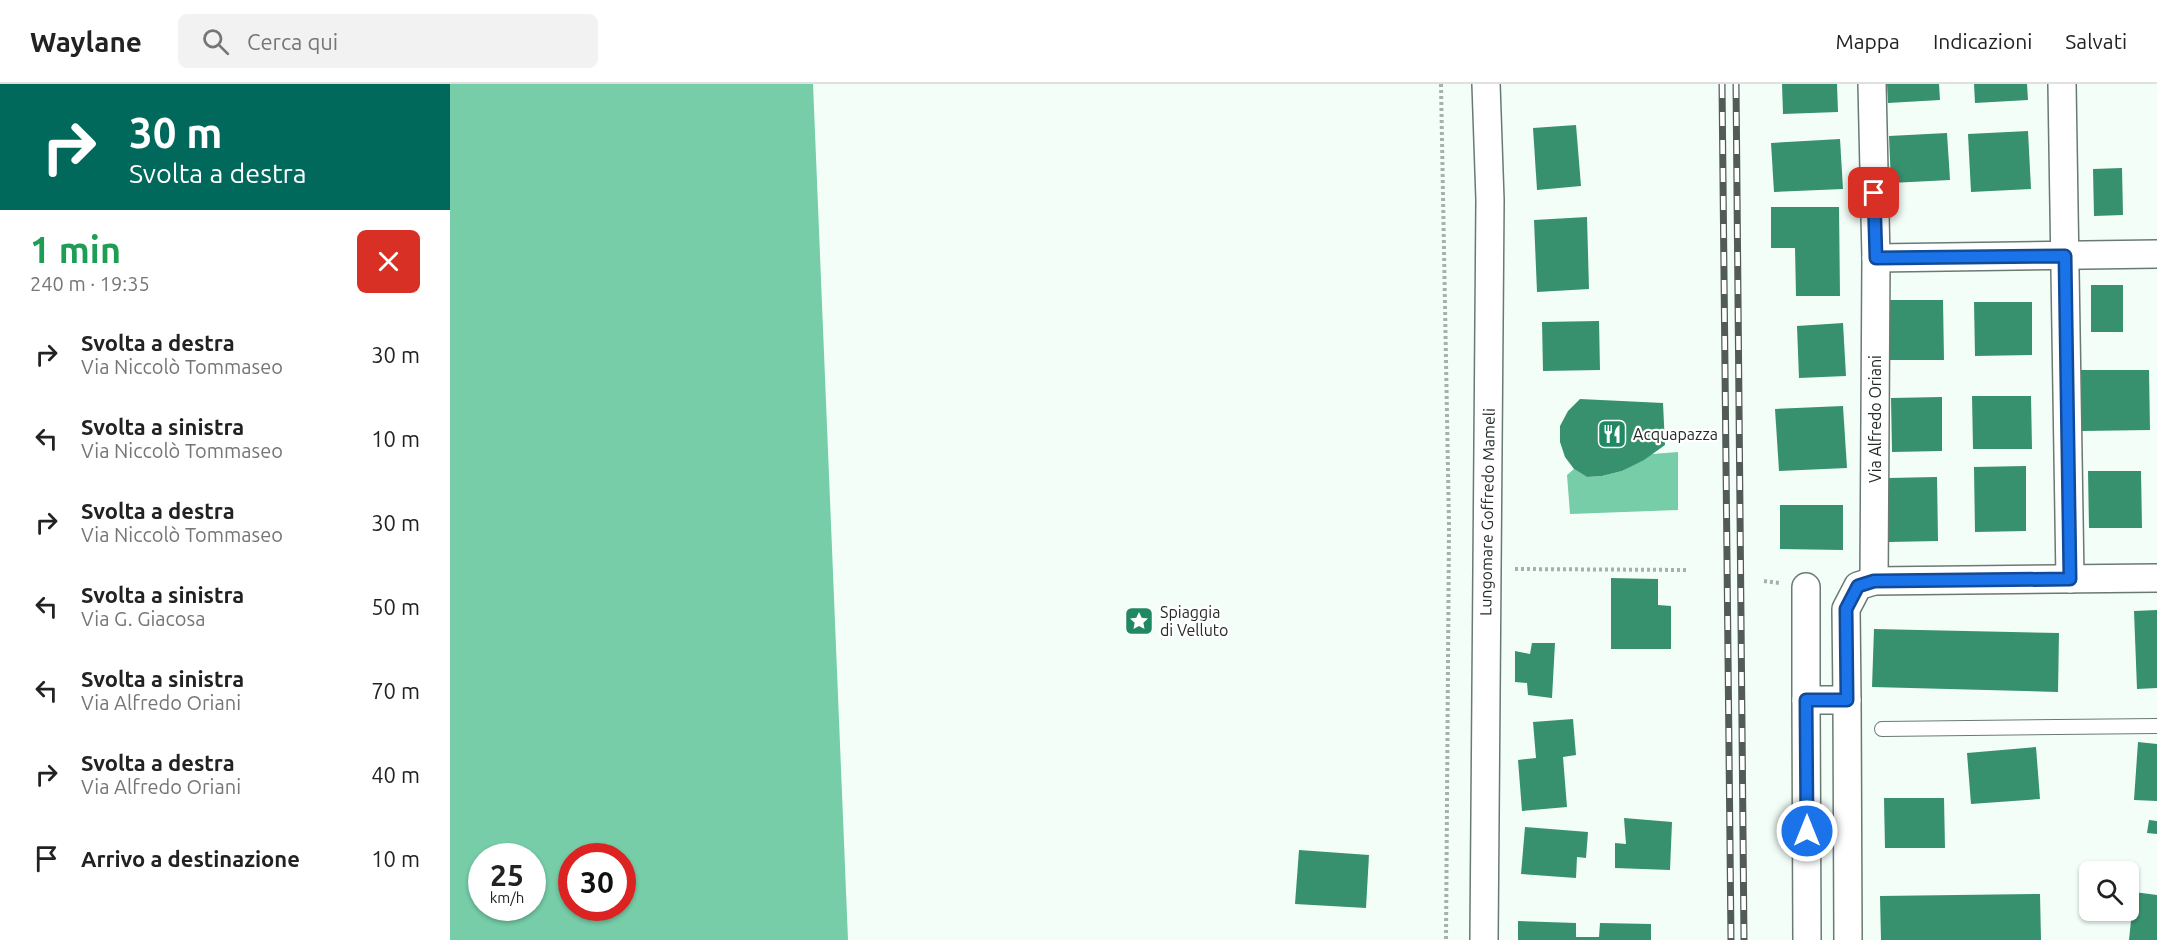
<!DOCTYPE html>
<html lang="it">
<head>
<meta charset="utf-8">
<style>
  :root { --surface:#fff; --page:#f2f2f2; --text:#222; --muted:#767676; --line:#e0e0e0 }
  body { margin:0; font-family:Ubuntu,sans-serif; background:var(--page); color:var(--text); height:100vh; display:flex; flex-direction:column; font-size:22px; white-space:nowrap }
  * { box-sizing:border-box; margin:0 }
  p { font-size:20px; color:var(--muted) }
  .icon { flex:none; width:33px; height:33px; fill:none; stroke:currentColor; stroke-width:2; stroke-linecap:round; stroke-linejoin:round }
  .map { position:relative; flex:1; overflow:hidden }
  .sheet { display:flex; flex-direction:column; background:var(--surface); width:450px }
  .sheet>* { flex:none }
  .top-card { background:#00695c; color:#fff; overflow:hidden }
  .fabs { position:absolute; left:1629px; top:777px; display:grid; gap:12px }
  .fabs a { display:grid; place-items:center; width:60px; height:60px; border-radius:9px; background:var(--surface); box-shadow:0 2px 4px #0004; font-size:30px }
  .speed { position:absolute; left:18px; top:759px; display:flex; gap:12px; font-size:30px; font-weight:700; text-align:center }
  .speed>* { display:grid; place-content:center; width:78px; height:78px; border-radius:50%; background:var(--surface); box-shadow:0 2px 4px #0004; line-height:1 }
  .speed small { font-size:15px; font-weight:400 }
  .speed .limit { border:9px solid #d22; background:#fff; color:#111 }
  .pin { position:absolute; display:grid; place-items:center; width:51px; height:51px; color:#fff; margin:-26px; border-radius:12px; box-shadow:0 3px 9px #0006 }
  .me { position:absolute; width:66px; margin:-33px; rotate:0deg; stroke-linejoin:round; filter:drop-shadow(0 0 4px #0008) }
  .turn { display:flex; align-items:center; gap:21px; height:126px; padding:0 30px; font-size:27px }
  .turn .icon { width:78px; height:78px; stroke-width:2.5 }
  .turn b { display:block; font-size:42px; line-height:51px }
  .round { display:grid; place-items:center; flex:none; width:63px; height:63px; border-radius:9px; background:var(--page) }
  .headline { display:flex; align-items:center; justify-content:space-between; height:102px; padding:0 30px }
  h1 { font-size:36px; font-weight:600; line-height:45px; color:#1e9e55 }
  ul { padding:0; list-style:none }
  li { display:flex; align-items:center; gap:18px; height:84px; padding:0 30px }
  li div { flex:1 }
  li b { display:block; font-size:22px }
  li em { font-style:normal }
  header { display:flex; align-items:center; gap:36px; box-sizing:border-box; height:84px; padding:0 30px; background:var(--surface); border-bottom:2px solid var(--line) }
  header strong { font-size:28px }
  nav { display:flex; gap:33px; margin-inline-start:auto; font-size:21px }
  .search { width:420px; height:54px; background:var(--page); display:flex; align-items:center; gap:15px; box-sizing:border-box; padding:0 21px; border-radius:9px; color:var(--muted); font-size:22px }
  main { display:flex; flex:1; min-height:0 }
  .map>svg:first-child { display:block }
  .water { fill:#76cda8; fill-rule:evenodd }
  .building { fill:#37916f }
  .lines { fill:none; stroke-linecap:round; stroke-linejoin:round }
  .lane-casing { stroke:#697a72; stroke-width:16 }
  .street-casing { stroke:#697a72; stroke-width:30 }
  .path { stroke:#a7b1ac; stroke-width:4; stroke-dasharray:3 3; stroke-linecap:butt }
  .lane { stroke:#fff; stroke-width:14 }
  .street { stroke:#fff; stroke-width:27 }
  .rail-casing { stroke:#535b58; stroke-width:7 }
  .rail { stroke:#fff; stroke-width:4.5; stroke-dasharray:14; stroke-linecap:butt }
  .route-casing { stroke:#114b97; stroke-width:15 }
  .route { stroke:#1a73e8; stroke-width:10 }
  .labels { text-anchor:middle; stroke-width:4.5; stroke-linejoin:round; paint-order:stroke }
  .street-label { font-size:16px; fill:#232a27; stroke:#fff }
  .poi-label { font-size:16px; fill:#232a27; stroke:#fff; text-anchor:start }
</style>
</head>
<body>
<header>
<strong>Waylane</strong>
<div class="search"><svg class="icon" aria-label="search" viewBox="0 0 24 24"><circle cx="10" cy="10" r="6"/><path d="M15 15l6 6"/></svg>Cerca qui</div>
<nav><a>Mappa</a><a>Indicazioni</a><a>Salvati</a></nav>
</header>
<main>
<section class="sheet">
<div class="top-card">
<div class="turn"><svg class="icon" aria-label="right" viewBox="0 0 24 24"><path d="M7 20v-9h11M14 6l5 5-5 5"/></svg><div><b>30 m</b>Svolta a destra</div></div>
</div>
<div class="headline"><div><h1>1 min</h1><p>240 m · 19:35</p></div><a class="round" style="background:#d93025;color:#fff"><svg class="icon" aria-label="close" viewBox="0 0 24 24"><path d="M6 6l12 12M18 6L6 18"/></svg></a></div>
<ul>
<li><svg class="icon" aria-label="right" viewBox="0 0 24 24"><path d="M7 20v-9h11M14 6l5 5-5 5"/></svg><div><b>Svolta a destra</b><p>Via Niccolò Tommaseo</p></div><em>30 m</em></li>
<li><svg class="icon" aria-label="left" viewBox="0 0 24 24"><path d="M17 20v-9H6M10 6l-5 5 5 5"/></svg><div><b>Svolta a sinistra</b><p>Via Niccolò Tommaseo</p></div><em>10 m</em></li>
<li><svg class="icon" aria-label="right" viewBox="0 0 24 24"><path d="M7 20v-9h11M14 6l5 5-5 5"/></svg><div><b>Svolta a destra</b><p>Via Niccolò Tommaseo</p></div><em>30 m</em></li>
<li><svg class="icon" aria-label="left" viewBox="0 0 24 24"><path d="M17 20v-9H6M10 6l-5 5 5 5"/></svg><div><b>Svolta a sinistra</b><p>Via G. Giacosa</p></div><em>50 m</em></li>
<li><svg class="icon" aria-label="left" viewBox="0 0 24 24"><path d="M17 20v-9H6M10 6l-5 5 5 5"/></svg><div><b>Svolta a sinistra</b><p>Via Alfredo Oriani</p></div><em>70 m</em></li>
<li><svg class="icon" aria-label="right" viewBox="0 0 24 24"><path d="M7 20v-9h11M14 6l5 5-5 5"/></svg><div><b>Svolta a destra</b><p>Via Alfredo Oriani</p></div><em>40 m</em></li>
<li><svg class="icon" aria-label="arrive" viewBox="0 0 24 24"><path d="M6 21V4h12l-3 4 3 4H6"/></svg><div><b>Arrivo a destinazione</b></div><em>10 m</em></li>
</ul>
</section>
<div class="map">
<svg width="1707" height="856" viewBox="0 0 1707 856">
  <rect width="100%" height="100%" fill="#f3fef8"/>
  <g class="water">
    <path d="M0 0H363L398 856H0ZM32 772H82V824H32ZM122 772H172V824H122Z"/>
    <polygon points="1228,368 1228,426 1120,430 1117,391 1124,385 1137,393 1152,392 1172,387 1202,370"/>
  </g>
  <g class="building">
    <polygon points="1332,0 1387,0 1388,28 1333,30"/>
    <polygon points="1437,0 1489,0 1490,16 1438,19"/>
    <polygon points="1524,0 1577,0 1578,16 1525,19"/>
    <polygon points="1126,41 1131,102 1087,106 1083,44"/>
    <polygon points="1578,47 1581,105 1521,108 1518,50"/>
    <polygon points="1497,49 1500,96 1441,99 1439,52"/>
    <polygon points="1390,55 1393,105 1324,108 1321,59"/>
    <polygon points="1672,84 1673,131 1644,132 1643,85"/>
    <polygon points="1321,123 1389,123 1390,212 1346,212 1345,164 1321,164"/>
    <polygon points="1137,133 1139,205 1087,208 1084,136"/>
    <rect x="1641" y="201" width="32" height="47"/>
    <polygon points="1436,216 1493,216 1494,276 1437,276"/>
    <polygon points="1524,218 1582,218 1582,271 1525,272"/>
    <polygon points="1149,237 1150,286 1093,287 1092,238"/>
    <polygon points="1393,239 1396,292 1349,294 1347,242"/>
    <polygon points="1631,286 1699,286 1700,346 1632,347"/>
    <polygon points="1522,312 1581,312 1582,365 1523,365"/>
    <polygon points="1492,313 1492,367 1442,368 1441,314"/>
    <polygon points="1130,315 1213,319 1215,361 1194,376 1172,387 1152,392 1137,393 1124,385 1115,373 1110,358 1110,342 1118,327"/>
    <polygon points="1393,322 1397,384 1329,387 1325,325"/>
    <polygon points="1576,382 1576,447 1525,448 1524,383"/>
    <polygon points="1638,387 1691,387 1692,444 1639,444"/>
    <polygon points="1487,393 1488,457 1439,458 1438,394"/>
    <polygon points="1330,421 1393,421 1393,466 1330,465"/>
    <polygon points="1161,494 1208,495 1208,521 1221,522 1221,565 1161,565"/>
    <polygon points="1707,526 1707,604 1687,605 1684,527"/>
    <polygon points="1424,545 1609,549 1608,608 1422,603"/>
    <polygon points="1082,559 1105,559 1102,614 1078,611 1077,599 1065,598 1065,567 1080,570"/>
    <polygon points="1123,635 1126,671 1113,673 1117,723 1072,727 1068,676 1086,674 1083,638"/>
    <polygon points="1688,658 1707,660 1707,717 1684,716"/>
    <polygon points="1586,663 1590,715 1521,720 1517,669"/>
    <polygon points="1434,714 1494,714 1495,764 1435,764"/>
    <polygon points="1174,734 1222,738 1220,786 1165,784 1165,759 1176,760"/>
    <polygon points="1699,736 1707,737 1707,750 1697,749"/>
    <polygon points="1075,743 1138,748 1136,774 1127,773 1126,794 1071,790"/>
    <polygon points="849,766 919,771 916,824 845,820"/>
    <polygon points="1684,808 1707,811 1707,856 1679,856"/>
    <polygon points="1590,810 1591,856 1431,856 1430,812"/>
    <polygon points="1068,837 1126,839 1126,853 1149,853 1150,839 1201,840 1201,856 1068,856"/>
  </g>
  <g class="lines">
    <g class="lane-casing">
      <polyline id="lane" points="1432,645 1707,642"/>
    </g>
    <g class="street-casing">
      <g id="street">
        <polyline points="1422,0 1426,174 1424,497"/>
        <polyline points="1612,0 1620,495"/>
        <polyline points="1426,174 1707,170"/>
        <polyline points="1356,503 1356,616"/>
        <polyline points="1397,616 1396,525 1408,502 1424,497 1707,494"/>
        <polyline points="1034,856 1040,116 1036,0"/>
        <polyline points="1357,856 1356,616 1397,616 1398,856"/>
      </g>
    </g>
    <g class="path">
      <polyline points="991,0 999,442 996,856"/>
      <polyline points="1065,485 1238,486"/>
      <polyline points="1314,497 1329,499"/>
    </g>
    <use href="#lane" class="lane"/>
    <use href="#street" class="street"/>
    <g class="rail-casing">
      <g id="rail">
        <polyline points="1272,0 1281,856"/>
        <polyline points="1286,0 1294,856"/>
      </g>
    </g>
    <use href="#rail" class="rail"/>
  </g>
  <g class="lines">
    <g class="route-casing">
      <polyline id="route" points="1357,747 1356,616 1397,616 1396,525 1408,502 1424,497 1620,495 1615,172 1426,174 1424,109"/>
    </g>
    <use href="#route" class="route"/>
  </g>
  <defs>
    <g id="restaurant-square" transform="scale(1.5)"><rect x="-9" y="-9" width="18" height="18" rx="4" fill="#208863" stroke="#fff"/><path d="M-5-6h1v4h1v-4h1v4h1v-4h1v5L-1.5 .5V6h-2V.5L-5-1ZM5-6V6H3V1.5H1.5Q1.5-4 5-6Z" fill="#fff"/></g>
    <g id="sight-square" transform="scale(1.5)"><rect x="-9" y="-9" width="18" height="18" rx="4" fill="#208863" stroke="#fff"/><path d="M0-6L1.8-2.2L6-1.7L2.9 1.2L3.7 5.4L0 3.3L-3.7 5.4L-2.9 1.2L-6-1.7L-1.8-2.2Z" fill="#fff"/></g>
  </defs>
  <g fill-rule="evenodd">
    <use href="#restaurant-square" x="1162" y="350"/>
    <use href="#sight-square" x="689" y="537"/>
  </g>
  <g class="labels">
    <g class="street-label">
      <text transform="translate(1425 335) rotate(-90)" y="6">Via Alfredo Oriani</text>
      <text transform="translate(1037 428) rotate(-89)" y="6">Lungomare Goffredo Mameli</text>
    </g>
    <g class="poi-label">
      <text x="1183" y="356">Acquapazza</text>
      <text x="710" y="534">Spiaggia<tspan x="710" dy="18">di Velluto</tspan></text>
    </g>
  </g>
</svg>
<div class="fabs">
<a><svg class="icon" aria-label="search" viewBox="0 0 24 24"><circle cx="10" cy="10" r="6"/><path d="M15 15l6 6"/></svg></a>
</div>
<div class="speed"><div>25<small>km/h</small></div><div class="limit">30</div></div>
<div class="pin" style="left:1424px;top:109px;background:#d93025"><svg class="icon" aria-label="arrive" viewBox="0 0 24 24"><path d="M6 21V4h12l-3 4 3 4H6"/></svg></div>
<svg class="me" style="left:1357px;top:747px" viewBox="-20 -20 40 40"><circle r="17" fill="#1a73e8" stroke="#fff" stroke-width="3"/><path d="M0-11L8 9 0 5-8 9z" fill="#fff"/></svg>
</div>
</main>
</body>
</html>
